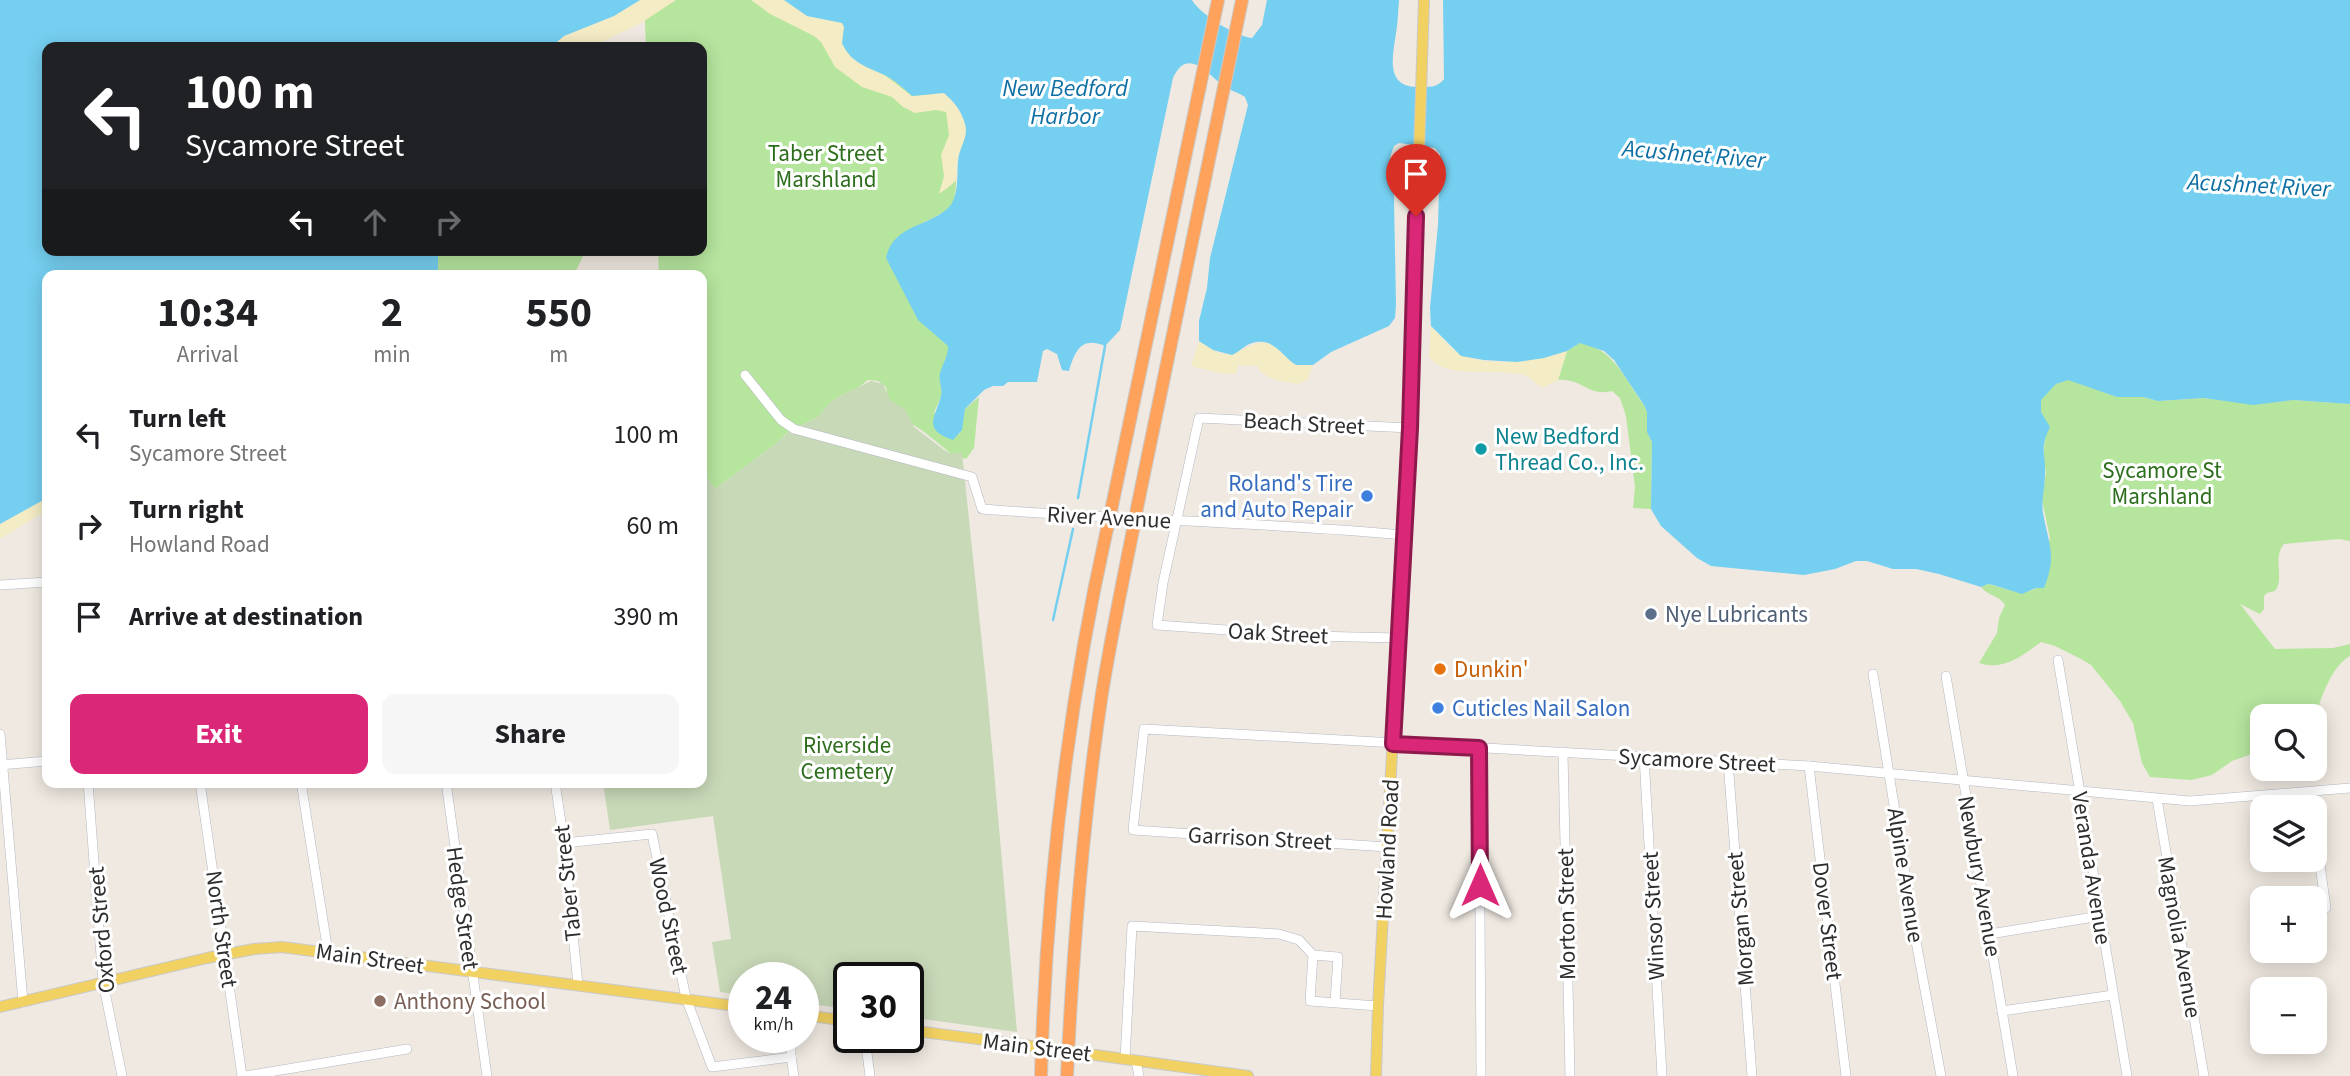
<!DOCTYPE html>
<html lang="en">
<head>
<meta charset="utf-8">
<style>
  :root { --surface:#fff; --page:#f6f6f6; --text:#202124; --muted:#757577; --accent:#db2777 }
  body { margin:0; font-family:"Source Sans 3",sans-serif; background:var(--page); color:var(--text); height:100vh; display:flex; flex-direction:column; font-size:26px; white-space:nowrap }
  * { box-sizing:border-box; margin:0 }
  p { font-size:23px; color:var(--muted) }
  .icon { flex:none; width:38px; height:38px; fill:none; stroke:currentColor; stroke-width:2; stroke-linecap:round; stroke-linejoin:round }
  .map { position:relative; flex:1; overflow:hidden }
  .panel { position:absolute; left:42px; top:270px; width:665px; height:518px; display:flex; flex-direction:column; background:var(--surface); border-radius:14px; box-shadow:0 4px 18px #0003 }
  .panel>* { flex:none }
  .hud { position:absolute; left:42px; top:42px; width:665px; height:214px; border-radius:14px; box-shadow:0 4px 18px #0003; background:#202124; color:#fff; overflow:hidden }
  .fabs { position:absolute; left:2250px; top:704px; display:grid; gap:14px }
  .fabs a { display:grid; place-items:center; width:77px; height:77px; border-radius:14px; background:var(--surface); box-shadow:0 4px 18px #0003; font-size:35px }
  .speed { position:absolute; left:728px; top:962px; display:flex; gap:14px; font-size:35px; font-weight:700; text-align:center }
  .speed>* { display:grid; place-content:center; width:91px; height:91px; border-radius:50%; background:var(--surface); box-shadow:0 4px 18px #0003; line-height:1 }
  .speed small { font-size:18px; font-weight:400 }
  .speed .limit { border:4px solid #111; border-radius:10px; background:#fff; color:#111 }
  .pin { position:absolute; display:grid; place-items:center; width:60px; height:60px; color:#fff; margin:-72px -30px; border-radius:50% 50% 50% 0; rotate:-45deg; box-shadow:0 0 7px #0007 }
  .pin .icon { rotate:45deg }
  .me { position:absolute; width:77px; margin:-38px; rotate:0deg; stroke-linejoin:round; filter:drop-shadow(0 0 5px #0008) }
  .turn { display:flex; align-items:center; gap:24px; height:147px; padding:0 28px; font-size:32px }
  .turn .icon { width:91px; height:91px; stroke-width:2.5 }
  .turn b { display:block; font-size:49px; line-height:60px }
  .lanes { display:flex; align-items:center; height:66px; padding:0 28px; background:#0003; justify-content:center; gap:35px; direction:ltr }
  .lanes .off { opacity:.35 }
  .eta { display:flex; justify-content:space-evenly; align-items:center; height:119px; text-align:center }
  .eta b { font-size:42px; font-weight:700; line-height:49px }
  .cta { display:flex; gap:14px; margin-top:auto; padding:14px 28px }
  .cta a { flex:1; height:80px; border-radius:14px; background:var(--accent); color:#fff; font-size:28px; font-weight:700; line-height:80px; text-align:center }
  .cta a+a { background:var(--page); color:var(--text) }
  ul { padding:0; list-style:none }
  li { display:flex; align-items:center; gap:21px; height:91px; padding:0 28px }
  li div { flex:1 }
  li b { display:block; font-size:26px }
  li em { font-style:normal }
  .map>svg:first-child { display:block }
  .green { fill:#b6e59e }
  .sand { fill:#f3ecc5 }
  .cemetery { fill:#c8d9b8 }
  .water { fill:#75cff0 }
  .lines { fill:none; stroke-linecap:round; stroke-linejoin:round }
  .stream { stroke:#75cff0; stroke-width:2.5 }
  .minor-casing { stroke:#b4b7c1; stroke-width:10 }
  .major-casing { stroke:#c9c9c9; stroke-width:12 }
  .highway-casing { stroke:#c9c9c9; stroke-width:14 }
  .minor { stroke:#fff; stroke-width:9 }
  .major { stroke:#f2d163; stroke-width:10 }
  .highway { stroke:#ffa35c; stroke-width:12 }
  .major-bridge-casing { stroke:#c9c9c9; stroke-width:12; stroke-linecap:butt }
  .highway-bridge-casing { stroke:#c9c9c9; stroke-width:14; stroke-linecap:butt }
  .major-bridge { stroke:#f2d163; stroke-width:10 }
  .highway-bridge { stroke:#ffa35c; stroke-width:12 }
  .route-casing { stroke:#8e194d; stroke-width:18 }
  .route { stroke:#db2777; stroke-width:12 }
  .culture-dot { fill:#0f9aa8; stroke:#fff; stroke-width:2.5 }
  .shop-dot { fill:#3f7fe0; stroke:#fff; stroke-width:2.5 }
  .service-dot { fill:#5c6f8a; stroke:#fff; stroke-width:2.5 }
  .food-dot { fill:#e8710a; stroke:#fff; stroke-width:2.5 }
  .education-dot { fill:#8d6e63; stroke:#fff; stroke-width:2.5 }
  .labels { text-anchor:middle; stroke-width:6; stroke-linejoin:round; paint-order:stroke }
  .park-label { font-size:23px; fill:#2c6e1b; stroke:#fff }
  .street-label { font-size:23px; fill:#2e2e2e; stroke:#fff }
  .culture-label { font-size:23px; fill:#0d838f; stroke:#fff; text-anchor:start }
  .shop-label { font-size:23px; fill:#366cbe; stroke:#fff; text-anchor:end }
  .service-label { font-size:23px; fill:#4e5e75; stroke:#fff; text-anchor:start }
  .food-label { font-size:23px; fill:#c56008; stroke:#fff; text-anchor:start }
  .education-label { font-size:23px; fill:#785e54; stroke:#fff; text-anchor:start }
  .water-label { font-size:24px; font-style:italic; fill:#0d6fa3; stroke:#fff }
</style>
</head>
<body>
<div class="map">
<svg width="2350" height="1076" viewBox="0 0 2350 1076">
  <rect width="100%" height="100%" fill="#efe9e1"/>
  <g class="green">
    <path d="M644 0H765L951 102C952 123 962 193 951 206 943 215 915 226 903 233L948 346V357L940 374 942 394 934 413 960 434 965 409 979 397 974 448 966 459 954 456 923 431 890 410 886 387 878 381 868 380 859 387 840 396 830 403 818 417 787 433 776 444 715 489 702 471V275H659L658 250H702V47H646Z"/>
    <polygon points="440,250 589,250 583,256 574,275 438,275 438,254"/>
    <path d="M1580 343C1613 347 1626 381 1644 405L1647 412V431L1652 442 1651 509 1633 508 1635 487 1626 416 1620 398 1612 391C1587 397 1583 378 1558 380L1567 351Z"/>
    <path d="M2068 379 2117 397H2143L2158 401 2204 398 2254 404 2293 400 2350 404V541L2339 539 2284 544C2272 558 2285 578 2275 591L2267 593 2264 596V609L2260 614 2240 604 2275 649 2333 648 2350 644V656C2334 665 2325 688 2319 705L2325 713 2315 717 2263 716V750L2232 761 2212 775 2191 780 2150 777 2142 763 2133 723 2120 701 2091 665 2083 660 2055 646 2041 642C2022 656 2003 671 1979 663L1997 633 1999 618 2005 605C1999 595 1988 596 1981 587L1988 584C2004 587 2020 598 2036 588L2050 538 2042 500 2046 472 2043 459 2045 438 2035 400 2056 384Z"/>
  </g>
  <g class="sand">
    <polygon points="640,0 676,0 641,23 592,47 551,47 564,36 614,16"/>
    <path d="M751 0H784L807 16 842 23 886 76 912 96 944 93C956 104 969 119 966 137 964 144 960 150 958 158 954 184 963 177 939 194L944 176 941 155 949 135 946 112 936 110 915 113 903 107 892 97 862 87 835 67 821 42 814 36 770 14Z"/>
    <path d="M1431 326C1440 333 1445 344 1454 350 1481 370 1537 361 1567 351L1558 380 1543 388C1536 385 1533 378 1525 375 1501 368 1442 380 1429 356Z"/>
    <path d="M1199 341C1207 345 1214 352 1223 354 1243 356 1255 335 1276 346 1284 351 1288 360 1296 365H1313L1308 379 1299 384C1283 381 1265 381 1257 366L1238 365 1236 374 1220 373 1191 366Z"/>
    <polygon points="47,498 47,510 0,539 0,524"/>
  </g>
  <polygon class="cemetery" points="871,381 883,384 890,400 906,410 914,427 944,450 950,453 962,453 987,691 1017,1032 908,1017 908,978 849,978 849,1009 803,1003 803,978 744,978 744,995 720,992 712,942 731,939 713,816 610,830 603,782 702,782 702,471 715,489 776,444 787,433 818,417 830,403 840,396"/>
  <g class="water">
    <polygon points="0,0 640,0 614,16 564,36 551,47 47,47 47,250 440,250 438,254 438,275 47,275 47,498 0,524"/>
    <path d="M784 0H1192C1201 15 1235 36 1252 38L1262 25 1267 0H1399C1398 11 1398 22 1396 33 1393 55 1384 88 1419 87 1429 87 1437 88 1444 79L1443 0H2350V404L2293 400 2253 405 2204 398 2158 401 2143 397H2117L2068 380 2056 384 2041 400V412L2050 427C2039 449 2046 453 2045 475 2045 488 2041 500 2043 513 2049 546 2057 555 2044 588H2036L2022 594 1993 585 1988 584 1981 587 1939 574 1916 569H1893L1867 561H1856L1835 569 1804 575 1711 566 1697 558 1661 526 1651 509 1652 442 1647 432V412L1644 405 1614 360 1604 351 1580 343 1567 351 1544 358 1517 362 1484 360 1461 356 1431 326 1430 308 1438 225 1440 154 1435 148 1399 143 1394 146 1390 157 1394 198 1396 305 1395 318 1389 326 1331 352 1313 365H1296C1281 355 1274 337 1252 343 1245 345 1239 352 1232 355L1213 350 1199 341V321L1207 288 1210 258 1248 105 1245 97C1239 93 1232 91 1225 87 1209 76 1188 45 1173 78L1120 330 1105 346C1081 336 1075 351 1069 371L1062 370 1057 354 1047 349 1043 351 1037 382H1008L1003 386H993L984 390 965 409 962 430 953 440C921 430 936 416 941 396 943 388 938 381 940 373 943 363 948 357 948 346L918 320 886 258C893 224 929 227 948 208 959 198 957 174 958 161 959 147 969 138 965 124 961 110 955 103 944 93L912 96C905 90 898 83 890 78 871 67 852 66 842 43L844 27 842 23 807 16Z"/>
  </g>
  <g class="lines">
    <g class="stream">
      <polyline points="1078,498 1105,346"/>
      <polyline points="1053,620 1073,529"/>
    </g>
    <g class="minor-casing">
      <g id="minor">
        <path d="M745 375 781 420 794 429 972 477 982 509C1123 520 1264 522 1404 535"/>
        <polyline points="0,585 47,582"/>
        <polyline points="1398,638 1312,636 1157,625 1163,583 1199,418 1410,428"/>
        <polyline points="2058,660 2127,1076"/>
        <polyline points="1873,674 1915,936 1941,1076"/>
        <polyline points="1946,676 2013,1076"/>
        <polyline points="0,734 23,1002"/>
        <polyline points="1479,748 1481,1076"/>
        <polyline points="1563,752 1570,1076"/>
        <polyline points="1644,756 1662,1076"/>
        <polyline points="1728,761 1752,1076"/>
        <polyline points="0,765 47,761"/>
        <polyline points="1809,766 1846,1076"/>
        <polyline points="88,782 103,982 122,1076"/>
        <polyline points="200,782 242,1076"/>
        <polyline points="301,782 328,952"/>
        <polyline points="446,782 487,1076"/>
        <polyline points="555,782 564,843 578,985"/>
        <polyline points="2310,792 2312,807"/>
        <polyline points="2157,799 2204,1076"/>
        <polyline points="2315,830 2326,908"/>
        <polyline points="564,843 652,834 686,998 712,1067 791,1057 791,1038"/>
        <polyline points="1387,847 1133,830 1144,729 1809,766 2190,801 2350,788"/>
        <polyline points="1990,934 2100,916"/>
        <polyline points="1313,955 1338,957 1335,1002"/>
        <polyline points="2002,1011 2113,995"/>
        <polyline points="865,1038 870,1076"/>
        <polyline points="791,1057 794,1076"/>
        <polyline points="1125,1059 1132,926 1279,934 1299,940 1313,955 1310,1001 1378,1006"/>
        <polyline points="1136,1061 1139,1076"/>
        <polyline points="246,1076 407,1049"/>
      </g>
    </g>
    <g class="major-casing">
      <g id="major">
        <polyline points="0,1007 207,958 254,949 282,947 744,1007"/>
        <polyline points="803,1015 849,1021"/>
        <polyline points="908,1030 1024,1045"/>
        <polyline points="1088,1054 1248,1076"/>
        <polyline points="1376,1076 1378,1006 1410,428 1424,0"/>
      </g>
    </g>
    <g class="highway-casing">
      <g id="highway">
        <polyline points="1112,506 1218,0"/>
        <polyline points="1137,508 1242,0"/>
        <path d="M1041 1076C1046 892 1067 709 1107 529"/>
        <path d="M1067 1076C1073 948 1083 820 1102 693 1111 638 1122 584 1133 530"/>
      </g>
    </g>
    <use href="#minor" class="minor"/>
    <use href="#major" class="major"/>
    <use href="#highway" class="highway"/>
    <g class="major-bridge-casing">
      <polyline id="major-bridge" points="1024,1045 1088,1054"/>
    </g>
    <g class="highway-bridge-casing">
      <g id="highway-bridge">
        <polyline points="1107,529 1112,506"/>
        <polyline points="1133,530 1137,508"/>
      </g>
    </g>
    <use href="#major-bridge" class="major-bridge"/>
    <use href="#highway-bridge" class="highway-bridge"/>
  </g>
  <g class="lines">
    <g class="route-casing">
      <polyline id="route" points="1416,216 1410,428 1393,744 1479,748 1480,885"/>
    </g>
    <use href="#route" class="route"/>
  </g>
  <circle class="culture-dot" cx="1481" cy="449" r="7"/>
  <g class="shop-dot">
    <circle cx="1367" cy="496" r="7"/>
    <circle cx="1438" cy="708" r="7"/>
  </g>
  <circle class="service-dot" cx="1651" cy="614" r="7"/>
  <circle class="food-dot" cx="1440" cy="669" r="7"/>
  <circle class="education-dot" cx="380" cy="1001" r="7"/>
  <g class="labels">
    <g class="park-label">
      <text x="826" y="161">Taber Street<tspan x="826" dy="26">Marshland</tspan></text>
      <text x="2162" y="478">Sycamore St<tspan x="2162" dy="26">Marshland</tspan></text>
      <text x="847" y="753">Riverside<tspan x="847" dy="26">Cemetery</tspan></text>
    </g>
    <g class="street-label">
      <text transform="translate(1304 423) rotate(3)" y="8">Beach Street</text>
      <text transform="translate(1109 517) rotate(3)" y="8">River Avenue</text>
      <text transform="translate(1278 633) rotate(3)" y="8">Oak Street</text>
      <text transform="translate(1697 760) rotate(3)" y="8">Sycamore Street</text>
      <text transform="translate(1260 838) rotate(3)" y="8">Garrison Street</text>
      <text transform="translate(1387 849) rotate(-87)" y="8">Howland Road</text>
      <text transform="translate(2092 868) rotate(81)" y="8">Veranda Avenue</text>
      <text transform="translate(1906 875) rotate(81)" y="8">Alpine Avenue</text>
      <text transform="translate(1980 876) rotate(80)" y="8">Newbury Avenue</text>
      <text transform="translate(567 883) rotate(-96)" y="8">Taber Street</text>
      <text transform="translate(463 908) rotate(82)" y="8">Hedge Street</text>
      <text transform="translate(1566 914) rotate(-91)" y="8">Morton Street</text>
      <text transform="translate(669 916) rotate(78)" y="8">Wood Street</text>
      <text transform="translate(1653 916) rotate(-93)" y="8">Winsor Street</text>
      <text transform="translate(1740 919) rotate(-95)" y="8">Morgan Street</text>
      <text transform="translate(1828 921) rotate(83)" y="8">Dover Street</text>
      <text transform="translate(222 929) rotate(82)" y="8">North Street</text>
      <text transform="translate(101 930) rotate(-95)" y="8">Oxford Street</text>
      <text transform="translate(2180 937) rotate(80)" y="8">Magnolia Avenue</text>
      <text transform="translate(370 958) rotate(8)" y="8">Main Street</text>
      <text transform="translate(1037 1047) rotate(7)" y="8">Main Street</text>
    </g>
    <g class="culture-label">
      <text x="1495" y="444">New Bedford<tspan x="1495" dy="26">Thread Co., Inc.</tspan></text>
    </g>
    <g class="shop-label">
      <text x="1353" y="491">Roland's Tire<tspan x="1353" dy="26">and Auto Repair</tspan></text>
      <text x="1452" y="716" text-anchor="start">Cuticles Nail Salon</text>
    </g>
    <g class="service-label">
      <text x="1665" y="622">Nye Lubricants</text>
    </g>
    <g class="food-label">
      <text x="1454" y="677">Dunkin'</text>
    </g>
    <g class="education-label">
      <text x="394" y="1009">Anthony School</text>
    </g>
    <g class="water-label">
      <text x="1065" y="96">New Bedford<tspan x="1065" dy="28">Harbor</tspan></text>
      <text transform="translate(1694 154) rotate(5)" y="8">Acushnet River</text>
      <text transform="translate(2259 185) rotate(3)" y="8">Acushnet River</text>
    </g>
  </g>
</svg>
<div class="fabs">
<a><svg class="icon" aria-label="search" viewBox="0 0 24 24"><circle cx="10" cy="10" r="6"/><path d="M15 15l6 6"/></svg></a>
<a><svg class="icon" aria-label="layers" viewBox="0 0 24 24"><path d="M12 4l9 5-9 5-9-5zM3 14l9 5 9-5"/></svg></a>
<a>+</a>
<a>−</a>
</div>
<div class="speed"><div>24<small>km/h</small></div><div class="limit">30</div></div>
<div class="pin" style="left:1416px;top:216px;background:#d93025"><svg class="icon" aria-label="arrive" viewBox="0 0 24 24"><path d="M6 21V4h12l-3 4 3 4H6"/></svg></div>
<svg class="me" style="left:1480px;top:885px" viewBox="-20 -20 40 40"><path d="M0-17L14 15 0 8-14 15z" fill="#db2777" stroke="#fff" stroke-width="4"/></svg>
<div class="hud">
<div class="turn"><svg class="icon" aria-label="left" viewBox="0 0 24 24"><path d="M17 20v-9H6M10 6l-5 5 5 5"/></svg><div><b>100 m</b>Sycamore Street</div></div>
<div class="lanes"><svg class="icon" aria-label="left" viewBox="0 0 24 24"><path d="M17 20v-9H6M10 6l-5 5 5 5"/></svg><svg class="icon off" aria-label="ahead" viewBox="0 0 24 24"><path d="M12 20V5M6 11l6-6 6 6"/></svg><svg class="icon off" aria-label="right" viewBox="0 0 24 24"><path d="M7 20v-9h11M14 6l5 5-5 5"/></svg></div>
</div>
<section class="panel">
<div class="eta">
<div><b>10:34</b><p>Arrival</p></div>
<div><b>2</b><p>min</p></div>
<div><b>550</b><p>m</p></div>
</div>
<ul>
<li><svg class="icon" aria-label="left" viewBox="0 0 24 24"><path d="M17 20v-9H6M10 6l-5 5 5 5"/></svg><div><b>Turn left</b><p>Sycamore Street</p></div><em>100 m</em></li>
<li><svg class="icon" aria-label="right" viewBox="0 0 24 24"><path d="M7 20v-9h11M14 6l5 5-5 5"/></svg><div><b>Turn right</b><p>Howland Road</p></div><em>60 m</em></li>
<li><svg class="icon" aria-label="arrive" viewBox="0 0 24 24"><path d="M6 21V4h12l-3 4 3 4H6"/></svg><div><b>Arrive at destination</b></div><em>390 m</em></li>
</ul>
<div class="cta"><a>Exit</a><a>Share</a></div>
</section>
</div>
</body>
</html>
